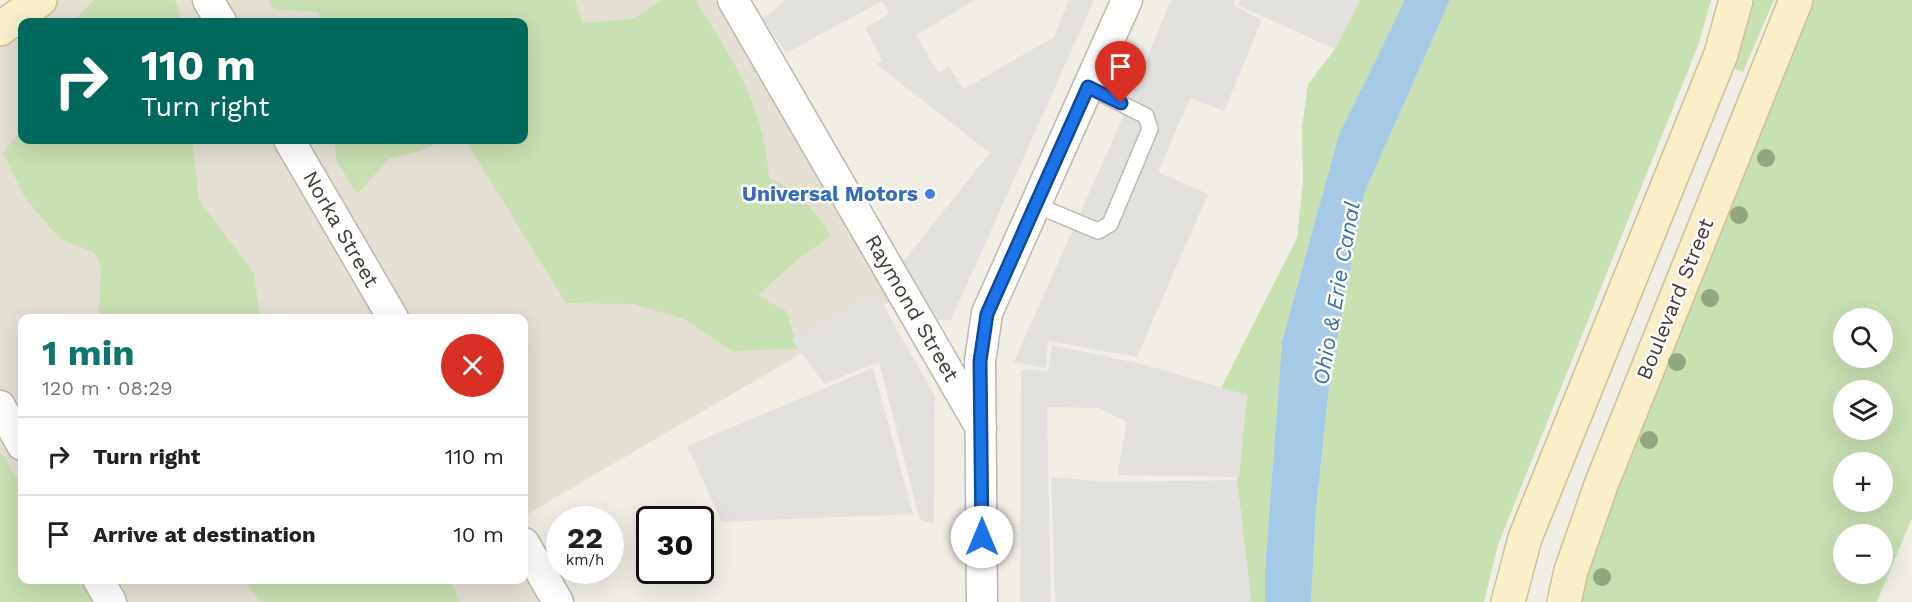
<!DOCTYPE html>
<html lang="en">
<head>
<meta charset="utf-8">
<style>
  :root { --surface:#fff; --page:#f2f2f2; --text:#222; --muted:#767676; --line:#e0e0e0; --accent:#0f766e }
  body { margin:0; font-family:"Work Sans",sans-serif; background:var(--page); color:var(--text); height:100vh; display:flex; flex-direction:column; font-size:22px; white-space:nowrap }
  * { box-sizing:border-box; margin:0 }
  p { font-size:20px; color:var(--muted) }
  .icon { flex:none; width:33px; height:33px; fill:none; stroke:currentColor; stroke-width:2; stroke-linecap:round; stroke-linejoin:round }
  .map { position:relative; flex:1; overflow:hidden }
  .details { position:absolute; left:18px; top:314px; width:510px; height:270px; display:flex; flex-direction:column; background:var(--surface); border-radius:12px; box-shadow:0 6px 24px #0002 }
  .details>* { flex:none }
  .hud { position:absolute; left:18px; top:18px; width:510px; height:126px; border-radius:12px; box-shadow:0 6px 24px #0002; background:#00695c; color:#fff; overflow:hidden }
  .buttons { position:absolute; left:1833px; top:308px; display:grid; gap:12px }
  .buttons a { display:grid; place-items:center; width:60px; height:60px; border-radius:50%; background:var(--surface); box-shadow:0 6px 24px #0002; font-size:30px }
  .speed { position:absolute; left:546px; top:506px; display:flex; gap:12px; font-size:30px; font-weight:700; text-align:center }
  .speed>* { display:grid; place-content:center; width:78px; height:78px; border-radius:50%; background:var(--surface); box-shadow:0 6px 24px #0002; line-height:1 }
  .speed small { font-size:15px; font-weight:400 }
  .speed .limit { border:3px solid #111; border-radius:9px; background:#fff; color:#111 }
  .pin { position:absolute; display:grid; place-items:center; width:51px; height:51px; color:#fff; margin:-62px -26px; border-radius:50% 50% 50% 0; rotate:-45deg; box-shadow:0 0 6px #0007 }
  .pin .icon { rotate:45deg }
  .me { position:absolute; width:66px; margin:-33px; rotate:0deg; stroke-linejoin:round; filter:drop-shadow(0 0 4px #0008) }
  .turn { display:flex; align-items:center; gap:21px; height:126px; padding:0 24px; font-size:27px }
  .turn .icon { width:78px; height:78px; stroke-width:2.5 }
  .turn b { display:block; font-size:42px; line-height:51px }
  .round { display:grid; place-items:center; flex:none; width:63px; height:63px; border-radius:32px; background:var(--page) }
  .headline { display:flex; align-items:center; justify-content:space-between; height:102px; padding:0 24px }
  h1 { font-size:36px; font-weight:700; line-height:45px; color:var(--accent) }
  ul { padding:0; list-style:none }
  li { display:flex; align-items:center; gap:18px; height:78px; padding:0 24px; border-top:2px solid var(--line) }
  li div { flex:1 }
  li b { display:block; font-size:22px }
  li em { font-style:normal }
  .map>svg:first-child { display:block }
  .residential { fill:#e3dfd3; fill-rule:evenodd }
  .green { fill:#c9e0b2; fill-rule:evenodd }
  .parking { fill:#e1e0dc }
  .water { fill:#a7cae7 }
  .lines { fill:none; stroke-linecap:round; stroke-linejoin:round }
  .lane-casing { stroke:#bdb8ab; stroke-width:18 }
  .street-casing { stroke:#bdb8ab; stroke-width:33 }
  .secondary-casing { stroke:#cbc099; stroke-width:36 }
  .lane { stroke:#fff; stroke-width:15 }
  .street { stroke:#fff; stroke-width:30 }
  .secondary { stroke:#f8eec7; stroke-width:33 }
  .tree { fill:#91a681 }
  .route-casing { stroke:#114b97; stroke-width:15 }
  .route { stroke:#1a73e8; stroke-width:10 }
  .shop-dot { fill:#3f7fe0; stroke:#fff; stroke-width:2 }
  .labels { text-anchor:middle; stroke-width:5; stroke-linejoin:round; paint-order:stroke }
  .shop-label { font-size:21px; font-weight:bold; fill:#366cbe; stroke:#fff; text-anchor:end }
  .street-label { font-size:21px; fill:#423d35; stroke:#fff }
  .water-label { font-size:22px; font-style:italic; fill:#3b72a1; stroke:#fff }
</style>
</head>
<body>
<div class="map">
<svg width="1912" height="602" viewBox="0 0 1912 602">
  <rect width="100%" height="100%" fill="#f0ede5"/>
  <path class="residential" d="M40 0H734L903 294 524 516V318H22V579H524V543L558 602H0V29ZM22 22H524V140H22Z"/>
  <g class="green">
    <polygon points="94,0 175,0 182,22 73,22"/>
    <path d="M267 0H575L582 23 633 19 662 0H695C733 59 764 106 769 178L798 192 831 235 797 260 758 295 786 311 798 349 732 351 686 320 633 304 566 303 465 140H524V22H323L318 12 275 9Z"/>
    <polygon points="1360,0 1405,0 1339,134 1282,340 1265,570 1265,602 1251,602 1237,480 1247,396 1221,388 1297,238 1303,182 1302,127 1308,84 1335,49"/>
    <polygon points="1450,0 1711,0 1699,43 1498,545 1484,602 1311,602 1316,510 1330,379 1364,194"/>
    <polygon points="1752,0 1774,0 1743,72 1732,68"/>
    <path d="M1814 0H1912V518L1877 602H1578L1602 518ZM1844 318H1882V357H1844ZM1844 390H1882V429H1844ZM1844 462H1882V501H1844ZM1844 534H1882V573H1844Z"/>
    <polygon points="22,128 22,140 192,140 199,200 254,273 260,318 99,318 101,264 93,252 60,239 25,198 3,153"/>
    <polygon points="334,140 443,140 422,150 389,159 357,194 337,161"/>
    <polygon points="0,452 22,485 22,579 84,579 97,602 0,602"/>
    <polygon points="243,579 449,579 460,602 265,602 259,600"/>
  </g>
  <g class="parking">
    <polygon points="786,0 975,0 916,35 938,73 949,67 964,89 1054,37 1069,0 1094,0 951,320 938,320 903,262 990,153 876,64 882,60 865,28 889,14 882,1 786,53 763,19"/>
    <polygon points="1171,0 1235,0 1233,5 1262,20 1224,111 1190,98 1158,172 1208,194 1137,357 1048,341 1046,368 1014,362 1123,117"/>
    <polygon points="1240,0 1360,0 1335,49 1238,5"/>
    <polygon points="875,291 935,396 934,524 920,520 879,362 824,384 792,340"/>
    <polygon points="1052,345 1146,365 1247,395 1239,477 1117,475 1127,422 1098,408 1047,407 1051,602 1020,602 1021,369 1048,371"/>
    <polygon points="873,368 913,514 722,522 687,446"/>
    <polygon points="1051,477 1108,482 1237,480 1251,602 1055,602"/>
  </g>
  <polygon class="water" points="1405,0 1450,0 1364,194 1330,379 1316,510 1311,602 1265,602 1265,570 1282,341 1339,134"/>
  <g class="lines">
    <g class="lane-casing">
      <polyline id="lane" points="1036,205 1098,231 1110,224 1150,129 1146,116 1088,87"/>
    </g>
    <g class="street-casing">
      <g id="street">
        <polyline points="208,0 221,22"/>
        <polyline points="733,0 981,428"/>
        <polyline points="289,140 393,318"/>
        <polyline points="0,406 22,445"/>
        <polyline points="524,543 558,602"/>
        <polyline points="98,579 111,602"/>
        <polyline points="982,602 980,361 987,313 1127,0"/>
      </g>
    </g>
    <g class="secondary-casing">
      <g id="secondary">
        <polyline points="0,29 40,0"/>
        <polyline points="1508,602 1525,538 1721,54 1736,0"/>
        <polyline points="1564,602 1571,571 1601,485 1796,0"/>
      </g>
    </g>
    <use href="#lane" class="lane"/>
    <use href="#street" class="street"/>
    <use href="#secondary" class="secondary"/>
  </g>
  <g class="tree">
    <circle cx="1766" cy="158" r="9"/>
    <circle cx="1739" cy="215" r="9"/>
    <circle cx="1710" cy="298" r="9"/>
    <circle cx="1677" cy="362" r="9"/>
    <circle cx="1649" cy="440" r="9"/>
    <circle cx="1602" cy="577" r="9"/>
  </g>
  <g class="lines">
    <g class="route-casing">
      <polyline id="route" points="982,537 980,361 987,314 1088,87 1121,103"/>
    </g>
    <use href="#route" class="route"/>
  </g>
  <circle class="shop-dot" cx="930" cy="194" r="6"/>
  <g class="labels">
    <g class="shop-label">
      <text x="918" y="201">Universal Motors</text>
    </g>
    <g class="street-label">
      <text transform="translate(341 229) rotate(60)" y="7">Norka Street</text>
      <text transform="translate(1675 299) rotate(-68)" y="7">Boulevard Street</text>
      <text transform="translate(912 308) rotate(60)" y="7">Raymond Street</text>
    </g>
    <g class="water-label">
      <text transform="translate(1336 293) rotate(-80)" y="8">Ohio &amp; Erie Canal</text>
    </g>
  </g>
</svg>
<div class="buttons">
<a><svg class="icon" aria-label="search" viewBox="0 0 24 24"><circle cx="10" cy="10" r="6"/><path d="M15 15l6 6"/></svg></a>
<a><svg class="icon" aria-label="layers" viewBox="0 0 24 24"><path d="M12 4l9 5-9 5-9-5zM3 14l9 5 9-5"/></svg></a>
<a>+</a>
<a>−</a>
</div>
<div class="speed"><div>22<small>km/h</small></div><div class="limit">30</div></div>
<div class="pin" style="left:1121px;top:103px;background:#d93025"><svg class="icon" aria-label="arrive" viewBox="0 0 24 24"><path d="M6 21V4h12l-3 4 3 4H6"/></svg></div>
<svg class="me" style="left:982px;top:537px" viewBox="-20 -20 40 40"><circle r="19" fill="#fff"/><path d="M0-13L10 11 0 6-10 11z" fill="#1a73e8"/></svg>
<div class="hud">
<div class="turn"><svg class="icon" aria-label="right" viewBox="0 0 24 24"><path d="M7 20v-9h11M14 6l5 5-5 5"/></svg><div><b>110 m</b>Turn right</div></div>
</div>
<section class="details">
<div class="headline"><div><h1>1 min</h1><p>120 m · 08:29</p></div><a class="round" style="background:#d93025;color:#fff"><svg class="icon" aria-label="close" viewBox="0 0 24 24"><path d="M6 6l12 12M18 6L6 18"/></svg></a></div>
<ul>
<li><svg class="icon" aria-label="right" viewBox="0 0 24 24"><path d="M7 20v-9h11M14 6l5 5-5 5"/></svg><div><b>Turn right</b></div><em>110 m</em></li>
<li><svg class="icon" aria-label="arrive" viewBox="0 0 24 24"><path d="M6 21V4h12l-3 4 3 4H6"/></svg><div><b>Arrive at destination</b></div><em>10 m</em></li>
</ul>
</section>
</div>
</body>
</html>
